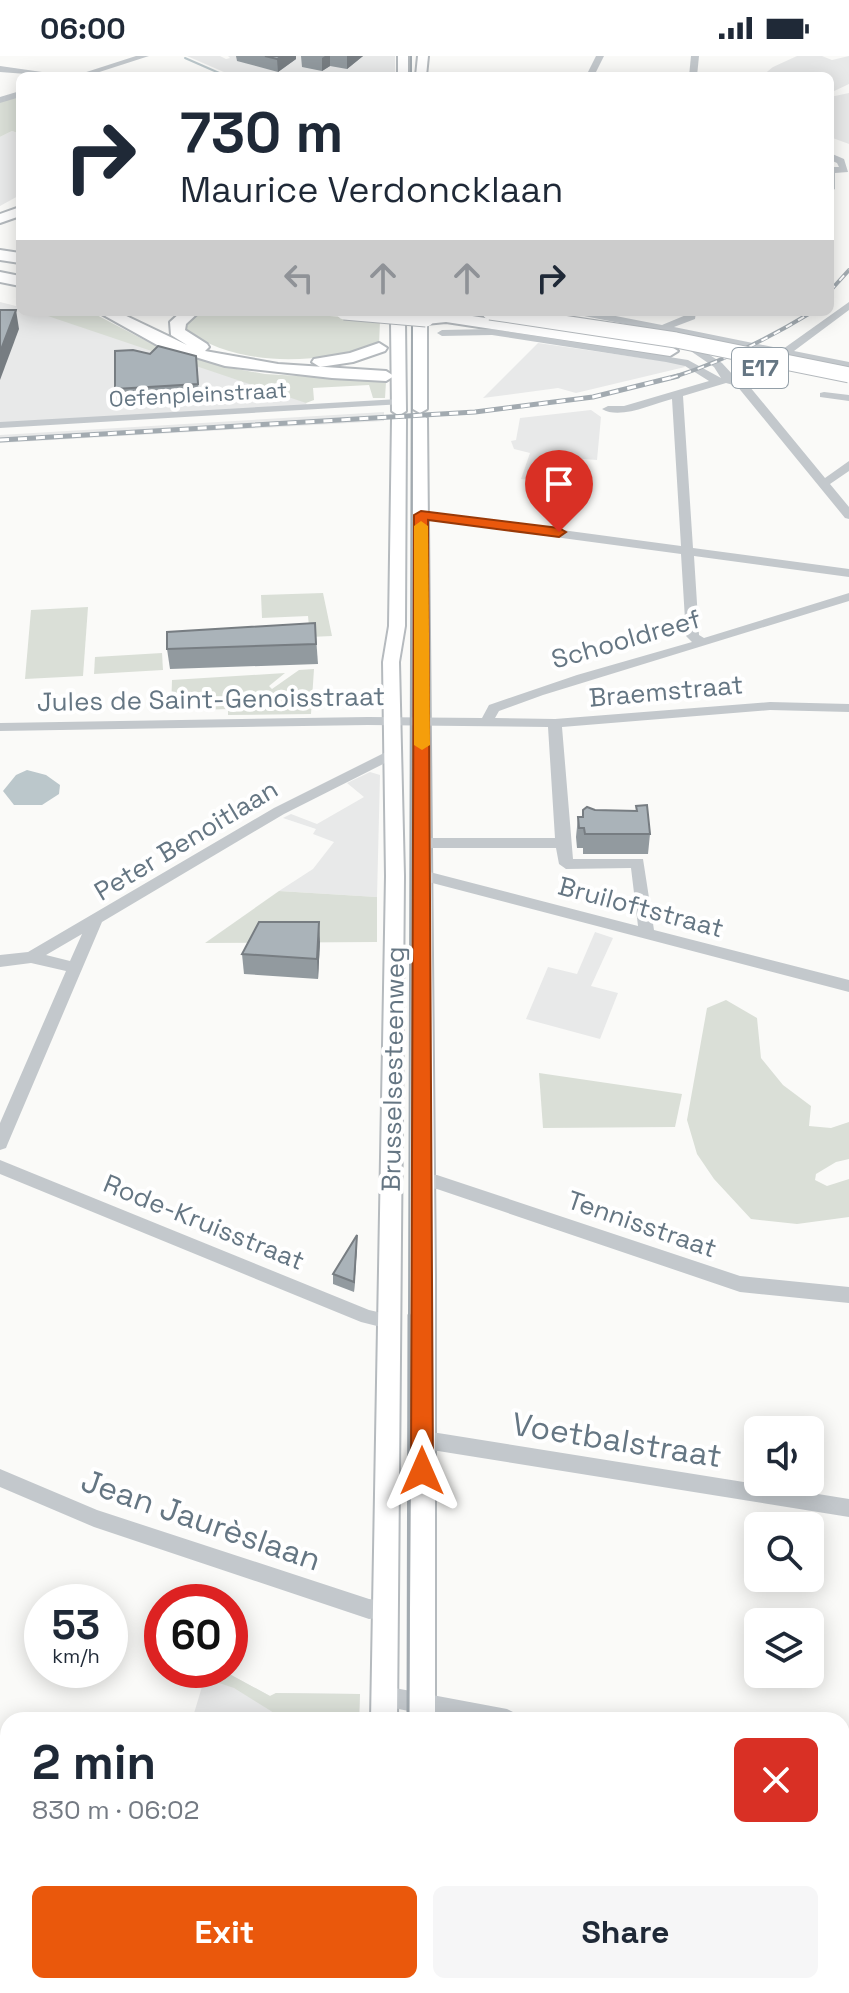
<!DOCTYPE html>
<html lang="en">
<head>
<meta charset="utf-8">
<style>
  :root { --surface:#fff; --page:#f6f6f7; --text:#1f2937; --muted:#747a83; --accent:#ea580c }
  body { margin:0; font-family:"Space Grotesk",sans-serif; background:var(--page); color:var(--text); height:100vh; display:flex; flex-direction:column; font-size:30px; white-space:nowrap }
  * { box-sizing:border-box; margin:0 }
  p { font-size:26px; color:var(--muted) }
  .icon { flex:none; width:44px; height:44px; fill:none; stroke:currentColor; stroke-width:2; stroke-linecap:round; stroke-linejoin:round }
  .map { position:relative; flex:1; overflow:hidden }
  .sheet { position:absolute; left:0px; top:1656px; width:850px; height:282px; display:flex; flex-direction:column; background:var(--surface); border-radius:24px 24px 0 0; box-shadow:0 4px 20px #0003 }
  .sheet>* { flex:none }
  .hud { position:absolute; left:16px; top:16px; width:818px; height:244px; border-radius:12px; box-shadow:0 4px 20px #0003; background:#fff; color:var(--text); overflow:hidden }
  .tools { position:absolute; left:744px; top:1360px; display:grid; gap:16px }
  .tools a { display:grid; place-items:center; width:80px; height:80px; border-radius:12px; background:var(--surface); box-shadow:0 4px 20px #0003; font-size:40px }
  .speed { position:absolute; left:24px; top:1528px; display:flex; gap:16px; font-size:40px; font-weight:700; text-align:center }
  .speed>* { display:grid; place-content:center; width:104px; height:104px; border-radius:50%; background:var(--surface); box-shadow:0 4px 20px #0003; line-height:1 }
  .speed small { font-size:20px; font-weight:400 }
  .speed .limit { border:12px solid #d22; background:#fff; color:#111 }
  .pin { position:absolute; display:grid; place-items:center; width:68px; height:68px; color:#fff; margin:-82px -34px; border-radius:50% 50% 50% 0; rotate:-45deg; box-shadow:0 0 8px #0007 }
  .pin .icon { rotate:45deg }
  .me { position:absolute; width:88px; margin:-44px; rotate:0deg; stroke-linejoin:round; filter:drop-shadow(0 0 6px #0008) }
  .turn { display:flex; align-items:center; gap:28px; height:168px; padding:0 32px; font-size:36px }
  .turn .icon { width:104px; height:104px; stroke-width:2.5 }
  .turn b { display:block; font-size:56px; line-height:68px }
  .lanes { display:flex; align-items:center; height:76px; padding:0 32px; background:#0003; justify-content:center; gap:40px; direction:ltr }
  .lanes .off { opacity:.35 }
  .round { display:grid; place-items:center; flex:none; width:84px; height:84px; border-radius:12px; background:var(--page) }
  .headline { display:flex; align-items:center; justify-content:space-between; height:136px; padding:0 32px }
  h1 { font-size:48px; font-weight:600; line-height:60px }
  .primary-button { display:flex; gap:16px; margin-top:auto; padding:16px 32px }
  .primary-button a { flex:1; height:92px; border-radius:12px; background:var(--accent); color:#fff; font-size:32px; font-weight:600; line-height:92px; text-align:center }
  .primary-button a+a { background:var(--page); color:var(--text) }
  .status { display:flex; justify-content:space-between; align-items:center; height:56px; padding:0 40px; background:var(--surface); direction:ltr }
  .status svg { height:22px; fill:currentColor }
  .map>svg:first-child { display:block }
  .built { fill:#e8e9e9 }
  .green { fill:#dadfd7 }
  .water { fill:#bbc7cb }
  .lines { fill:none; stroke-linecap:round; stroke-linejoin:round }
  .stream { stroke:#bbc7cb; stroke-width:2 }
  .major-casing { stroke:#b5babe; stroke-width:4 }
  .highway-casing { stroke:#b4b9bd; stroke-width:4 }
  .minor { fill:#c3c8cc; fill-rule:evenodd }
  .major { fill:#fff; fill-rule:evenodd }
  .highway { fill:#fff; fill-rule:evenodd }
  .tram-far1 { stroke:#a2aab0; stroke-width:2 }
  .tram { stroke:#a2aab0; stroke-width:3 }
  .rail-far1-casing { stroke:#a2aab0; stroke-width:4 }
  .rail-casing { stroke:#a2aab0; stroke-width:5 }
  .rail-far1 { stroke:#fff; stroke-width:2; stroke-dasharray:7; stroke-linecap:butt }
  .rail { stroke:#fff; stroke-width:3; stroke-dasharray:9; stroke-linecap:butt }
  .highway-bridge-casing { stroke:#b4b9bd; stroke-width:17; stroke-linecap:butt }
  .highway-bridge { stroke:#fff; stroke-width:15 }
  .wall { fill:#929a9f }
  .shaded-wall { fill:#777d82 }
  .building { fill:#aab3b9; stroke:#777d82; stroke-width:2 }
  .route { fill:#ea580c; stroke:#983908; stroke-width:2 }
  .slow { fill:#f59e0b }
  .labels { text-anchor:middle; stroke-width:8; stroke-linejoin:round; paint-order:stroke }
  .far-street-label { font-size:22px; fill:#657683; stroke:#fff }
  .shield { fill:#fff; stroke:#939fa8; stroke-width:2 }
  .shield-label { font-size:24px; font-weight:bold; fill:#657683 }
  .street-label { font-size:26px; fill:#657683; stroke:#fff }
  .near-street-label { font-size:32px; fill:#657683; stroke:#fff }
</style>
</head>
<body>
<div class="status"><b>06:00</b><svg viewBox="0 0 49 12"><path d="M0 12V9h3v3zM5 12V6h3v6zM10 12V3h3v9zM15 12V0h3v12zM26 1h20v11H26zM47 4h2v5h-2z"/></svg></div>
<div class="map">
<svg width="849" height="1937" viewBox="0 0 849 1937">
  <rect width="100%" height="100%" fill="#fafaf8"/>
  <g class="built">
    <polygon points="187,0 220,0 226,3 230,2 228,0 395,0 395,20 233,20"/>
    <polygon points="797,0 822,0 832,4 849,0 849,28 830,37 830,20 762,20 773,11"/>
    <polygon points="849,37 849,88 830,81 830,41"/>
    <polygon points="12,75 20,78 20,139 0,150 0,81"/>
    <polygon points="0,246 20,251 20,256 36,256 87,271 305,346 309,351 0,369"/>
    <polygon points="538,287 684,308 685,311 576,337 558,332 483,342"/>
    <polygon points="591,354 601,361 597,404 572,402 572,399 557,400 564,403 562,407 555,406 548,426 521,423 530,397 514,393 511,385 516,384 520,362"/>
    <polygon points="384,356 384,365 0,387 0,379"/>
    <polygon points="370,716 380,719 377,841 279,835 313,813 334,786 313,778 316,773 283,762 291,758 317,768 364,741 347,727"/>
    <polygon points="595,876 613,882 591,930 618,937 600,983 526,963 548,911 577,918"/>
    <polygon points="207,1614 222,1614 270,1640 276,1637 360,1638 359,1664 192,1664"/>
    <polygon points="432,1930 679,1930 680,1937 431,1937"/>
  </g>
  <g class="green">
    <polygon points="17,41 20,42 20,78 12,75 0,81 0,46"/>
    <polygon points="36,256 91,256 152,288 220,310 265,318 382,325 386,326 385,342 373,342 369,329 313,332 314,344 306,347"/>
    <path d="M208 256H279L380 264 379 290C314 307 243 313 184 274L192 262Z"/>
    <polygon points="323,537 332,580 310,581 308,560 262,562 261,539"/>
    <polygon points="88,551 83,620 25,623 31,554"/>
    <polygon points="162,597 163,614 94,618 95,601"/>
    <polygon points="314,613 311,658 228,659 228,653 171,655 172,624 285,617 269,630 272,633 299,614"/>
    <polygon points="279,835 377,841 377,886 205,887"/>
    <polygon points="726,944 757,962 761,1002 783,1029 811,1050 809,1070 831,1072 849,1066 849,1103 836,1106 816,1118 815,1124 827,1130 849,1123 849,1161 797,1168 751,1163 714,1123 697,1098 687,1064 707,952"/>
    <polygon points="539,1017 682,1038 675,1071 543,1072"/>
    <polygon points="207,1614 222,1614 270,1640 276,1637 360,1638 359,1664 279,1660 234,1632 204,1622"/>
  </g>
  <polygon class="water" points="27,714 46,719 60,729 59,738 42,749 14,749 3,735 16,719"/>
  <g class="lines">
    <polyline class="stream" points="185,2 226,20"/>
    <g class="major-casing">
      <g id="major">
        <rect x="398" y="0" width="10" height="20"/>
        <polygon points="418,0 428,0 426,20 416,20"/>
        <polygon points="398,262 405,266 406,355 400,359 406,363 405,570 399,606 404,820 397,1664 371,1664 386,820 383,606 389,570 392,363 398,359 392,355 391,266"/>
        <polygon points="420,265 427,269 427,353 420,357 413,353 413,269"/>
        <polygon points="420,358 427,362 435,1221 435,1664 409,1664 413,1221 413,362"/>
        <polygon points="354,1930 384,1930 383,1937 353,1937"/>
        <polygon points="398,1930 428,1930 427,1937 397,1937"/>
      </g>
    </g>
    <g class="highway-casing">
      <g id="highway">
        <polygon points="20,151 20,160 0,167 0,158"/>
        <polygon points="0,194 20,197 20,207 0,204"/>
        <polygon points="0,216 20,220 20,230 0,226"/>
        <polygon points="98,256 118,256 187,289 171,279 170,266 181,256 199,256 186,268 185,274 207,288 209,291 205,295 278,308 386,315 394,320 386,325 332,322 225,310 159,290"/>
        <polygon points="446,256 670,290 678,295 670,300 446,266 426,268 418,263 426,258"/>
        <polygon points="379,287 387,292 385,295 353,306 320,311 312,306 314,303 350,297"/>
      </g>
    </g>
    <g class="minor">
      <polygon points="136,0 149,0 87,20 74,20"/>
      <polygon points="596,0 604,0 594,20 586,20"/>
      <polygon points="691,0 699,0 697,20 689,20"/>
      <polygon points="0,10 49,17 53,20 0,16"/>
      <polygon points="20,35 20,41 0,47 0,41"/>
      <polygon points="830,97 844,103 848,116 835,117 835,133 830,136 830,111 839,111 837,107 830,104"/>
      <polygon points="849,246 849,254 794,295 849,306 849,312 579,259 574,256 595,256 662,269 686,259 686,256 696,256 695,263 674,271 783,293"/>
      <path d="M492 273 688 304 721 322 714 311 676 285 685 283 722 307 733 319 732 322 745 325 825 422 849 405V415L830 428 849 451V463L845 462 737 330 726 327 683 340 693 492 849 513V521L694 500 699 579 704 582 849 537V545L543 639 499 655 495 662 555 663 770 646 849 648V656L770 654 562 671 573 803H643L654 874 849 924V936L417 823 415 819 422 814 638 870 631 812 566 813 559 808 556 792H422L415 787 422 782H555L548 671 368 669 0 675V667L368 661 482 662 489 649 577 619 692 586 686 580 681 498 421 463 415 459 421 455 681 490 672 343C652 348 620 364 602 353L608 350H624L709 325 685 310 666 306 492 279 442 280 437 277 442 274Z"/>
      <polygon points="824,336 849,339 849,345 820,341 820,337"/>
      <polygon points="399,343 405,346 403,348 0,372 0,366"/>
      <path d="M394 692 399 694 401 697 399 700 284 758 102 866 8 1087 6 1092 0 1094V1067L66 915 31 907 0 911V899L28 896 274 752ZM82 878 70 905 46 899Z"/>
      <polygon points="0,1104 369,1254 395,1260 398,1265 395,1270 389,1273 361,1266 0,1118"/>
      <polygon points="423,1119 437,1119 740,1220 849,1231 849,1247 740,1236 437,1133 417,1131 414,1126 417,1121"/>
      <polygon points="422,1377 438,1377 849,1443 849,1461 438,1395 415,1392 412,1386 415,1380"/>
      <polygon points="0,1413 97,1454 369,1543 393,1546 396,1553 393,1560 369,1563 94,1471 0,1431"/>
      <polygon points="384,1630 507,1653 515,1657 518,1664 453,1664 384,1650 377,1647 373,1640 377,1633"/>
      <polygon points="842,1719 849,1721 849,1743 842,1741"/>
      <polygon points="8,1849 8,1877 0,1880 0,1852"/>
      <polygon points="680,1930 704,1930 705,1937 681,1937"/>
    </g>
    <use href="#major" class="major"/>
    <use href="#highway" class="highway"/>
    <g class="tram-far1">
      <polyline points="411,0 411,20"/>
      <polyline points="409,1261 412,268"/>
    </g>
    <g class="tram">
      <polyline points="408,1664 409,1259"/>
      <polyline points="384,1930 384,1937"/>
    </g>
    <g class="rail-far1-casing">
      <g id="rail-far1">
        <polyline points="830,235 849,214"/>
        <path d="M671 322C722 306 766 284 812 256"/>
      </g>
    </g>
    <g class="rail-casing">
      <polyline id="rail" points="0,384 475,356 593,341 678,320"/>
    </g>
    <use href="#rail-far1" class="rail-far1"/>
    <use href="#rail" class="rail"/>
    <g class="highway-bridge-casing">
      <g id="highway-bridge">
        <polyline points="344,256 426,263"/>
        <polyline points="490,256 676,284 849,319"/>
      </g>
    </g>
    <use href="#highway-bridge" class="highway-bridge"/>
  </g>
  <g class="wall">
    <polygon points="236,0 296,0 296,3 278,16 237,5"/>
    <polygon points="301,0 363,0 347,13 330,10 322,15 302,11"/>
    <polygon points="198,319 199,347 118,352 115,333"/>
    <polygon points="315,567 318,608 170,613 167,593"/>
    <polygon points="636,750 650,778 648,798 583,798 583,792 577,792 576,781 578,761 582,761 583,754 636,755"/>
    <polygon points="320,886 318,923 244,918 242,898"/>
    <polygon points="357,1189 354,1236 333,1228 333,1218"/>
  </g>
  <g class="shaded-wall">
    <polygon points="282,0 296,0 296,3 278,16 277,3"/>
    <polygon points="325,0 330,0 330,10 322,15 322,2"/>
    <polygon points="347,0 363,0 347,13"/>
    <polygon points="16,254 19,273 0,324 0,296"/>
    <polygon points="319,866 320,886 318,923 317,903"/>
    <polygon points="357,1179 357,1189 354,1236 354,1226"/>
  </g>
  <g class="building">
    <polygon points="265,0 282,0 277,3"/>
    <rect x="454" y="18" width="45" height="2"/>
    <polygon points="0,254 16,254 0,296"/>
    <polygon points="158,290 196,300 198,328 115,333 115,295 133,294 150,298"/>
    <polygon points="315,567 316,588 167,593 167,576"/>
    <polygon points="647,749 650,778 585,778 584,772 579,772 578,761 583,761 583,754 587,751 595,754 637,755 636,750"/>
    <polygon points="259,866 319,866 317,903 242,898"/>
    <polygon points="357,1179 354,1226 333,1218"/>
  </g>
  <polygon class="route" points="421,455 559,472 566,476 559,481 428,464 433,1415 430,1422 422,1425 414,1422 411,1415 414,459"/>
  <polygon class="slow" points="421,465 428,470 430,689 422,694 414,689 414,470"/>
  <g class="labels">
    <g class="far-street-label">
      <text transform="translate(198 338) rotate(-3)" y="8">Oefenpleinstraat</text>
    </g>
    <rect class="shield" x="732" y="292" width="56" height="40" rx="6"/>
    <g class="shield-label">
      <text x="760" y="320">E17</text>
    </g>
    <g class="street-label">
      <text transform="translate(626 583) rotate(-16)" y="9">Schooldreef</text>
      <text transform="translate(666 635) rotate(-5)" y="9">Braemstraat</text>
      <text transform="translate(211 643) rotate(-1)" y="9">Jules de Saint-Genoisstraat</text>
      <text transform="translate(186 784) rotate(-31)" y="9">Peter Benoitlaan</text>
      <text transform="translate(641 851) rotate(15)" y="9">Bruiloftstraat</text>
      <text transform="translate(393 1013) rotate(-89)" y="9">Brusselsesteenweg</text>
      <text transform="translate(204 1166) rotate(22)" y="9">Rode-Kruisstraat</text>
      <text transform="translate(642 1168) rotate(19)" y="9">Tennisstraat</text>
    </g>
    <g class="near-street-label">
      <text transform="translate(617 1384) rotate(9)" y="11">Voetbalstraat</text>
      <text transform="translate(201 1464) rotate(19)" y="11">Jean Jaurèslaan</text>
    </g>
  </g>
</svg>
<div class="tools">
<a><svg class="icon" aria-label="sound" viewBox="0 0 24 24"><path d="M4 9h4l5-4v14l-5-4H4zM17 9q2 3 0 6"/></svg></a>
<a><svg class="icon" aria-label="search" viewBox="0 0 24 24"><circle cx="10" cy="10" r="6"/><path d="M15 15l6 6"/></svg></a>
<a><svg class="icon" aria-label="layers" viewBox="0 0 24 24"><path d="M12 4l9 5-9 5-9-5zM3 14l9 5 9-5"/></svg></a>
</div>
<div class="speed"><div>53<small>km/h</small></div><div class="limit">60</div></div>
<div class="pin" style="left:559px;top:476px;background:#d93025"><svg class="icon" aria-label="arrive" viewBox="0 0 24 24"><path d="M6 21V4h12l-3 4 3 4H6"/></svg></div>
<svg class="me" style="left:422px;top:1415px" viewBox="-20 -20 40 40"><path d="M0-17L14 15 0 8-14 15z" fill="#ea580c" stroke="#fff" stroke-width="4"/></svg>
<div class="hud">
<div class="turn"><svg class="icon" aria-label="right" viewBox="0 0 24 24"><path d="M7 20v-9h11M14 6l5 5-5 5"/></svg><div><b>730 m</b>Maurice Verdoncklaan</div></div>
<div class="lanes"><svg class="icon off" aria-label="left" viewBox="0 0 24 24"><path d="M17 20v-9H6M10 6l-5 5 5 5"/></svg><svg class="icon off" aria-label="ahead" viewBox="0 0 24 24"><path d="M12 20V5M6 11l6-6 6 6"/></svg><svg class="icon off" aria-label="ahead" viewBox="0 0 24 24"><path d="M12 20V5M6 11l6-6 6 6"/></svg><svg class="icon" aria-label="right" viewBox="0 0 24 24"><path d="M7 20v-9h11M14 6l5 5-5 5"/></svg></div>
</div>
<section class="sheet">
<div class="headline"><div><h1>2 min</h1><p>830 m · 06:02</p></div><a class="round" style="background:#d93025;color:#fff"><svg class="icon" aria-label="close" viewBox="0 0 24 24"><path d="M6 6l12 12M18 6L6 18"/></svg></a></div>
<div class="primary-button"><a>Exit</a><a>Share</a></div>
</section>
</div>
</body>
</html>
